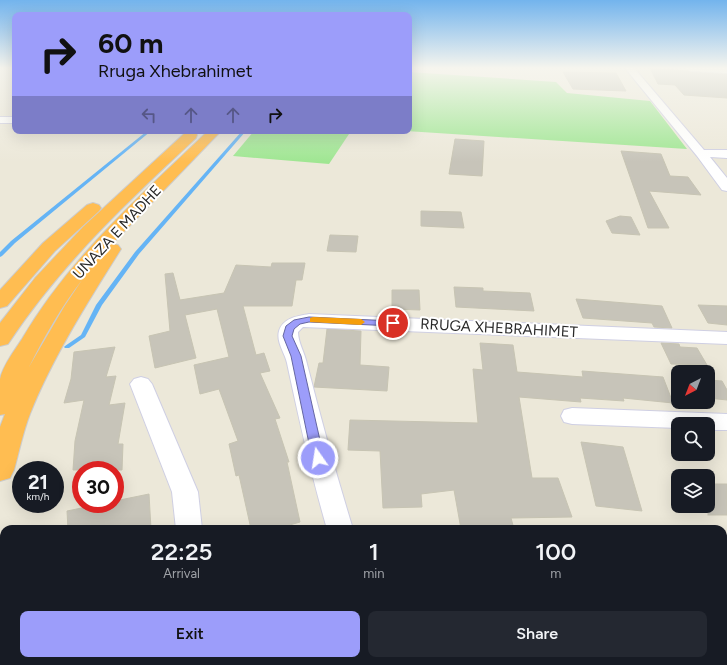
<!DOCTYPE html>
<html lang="en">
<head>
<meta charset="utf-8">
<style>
  :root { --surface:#171b24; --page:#242831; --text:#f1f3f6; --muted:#9ea1a6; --accent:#9c9dfa }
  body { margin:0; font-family:Figtree,sans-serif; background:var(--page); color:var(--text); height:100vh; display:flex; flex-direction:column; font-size:15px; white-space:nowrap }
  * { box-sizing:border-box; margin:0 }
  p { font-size:13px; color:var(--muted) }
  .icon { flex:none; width:22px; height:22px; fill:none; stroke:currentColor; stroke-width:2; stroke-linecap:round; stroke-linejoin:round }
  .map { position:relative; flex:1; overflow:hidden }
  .side { position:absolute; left:0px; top:525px; width:727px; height:140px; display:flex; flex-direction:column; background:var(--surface); border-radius:12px 12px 0 0; box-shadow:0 4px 16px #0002 }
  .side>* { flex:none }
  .top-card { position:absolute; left:12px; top:12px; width:400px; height:122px; border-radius:8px; box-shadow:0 4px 16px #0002; background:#9c9dfa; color:#111; overflow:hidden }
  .needle { width:26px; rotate:222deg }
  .tools { position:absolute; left:671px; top:365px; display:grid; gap:8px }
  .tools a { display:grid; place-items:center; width:44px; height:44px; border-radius:8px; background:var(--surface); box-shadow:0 4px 16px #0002; font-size:20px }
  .speed { position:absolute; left:12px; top:461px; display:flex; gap:8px; font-size:20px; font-weight:700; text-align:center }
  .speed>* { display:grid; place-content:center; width:52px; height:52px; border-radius:50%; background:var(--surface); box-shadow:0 4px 16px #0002; line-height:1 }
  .speed small { font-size:10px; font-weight:400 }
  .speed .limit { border:6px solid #d22; background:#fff; color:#111 }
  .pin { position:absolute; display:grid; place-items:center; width:34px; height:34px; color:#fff; margin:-17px; border:2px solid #fff; border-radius:50%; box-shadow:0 1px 4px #0007 }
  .me { position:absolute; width:44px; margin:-22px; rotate:347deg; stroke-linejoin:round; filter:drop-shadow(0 0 3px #0008) }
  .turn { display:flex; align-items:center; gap:14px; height:84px; padding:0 20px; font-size:18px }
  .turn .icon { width:52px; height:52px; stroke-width:2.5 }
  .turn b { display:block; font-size:28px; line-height:34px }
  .lanes { display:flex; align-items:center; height:38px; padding:0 20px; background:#0003; justify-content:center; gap:20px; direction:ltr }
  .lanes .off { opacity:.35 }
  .eta { display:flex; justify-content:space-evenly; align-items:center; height:68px; text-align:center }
  .eta b { font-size:24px; font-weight:600; line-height:28px }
  .button { display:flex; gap:8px; margin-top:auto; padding:8px 20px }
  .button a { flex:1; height:46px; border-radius:8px; background:var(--accent); color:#111; font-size:16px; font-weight:600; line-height:46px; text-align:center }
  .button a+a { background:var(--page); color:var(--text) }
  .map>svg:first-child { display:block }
  .green { fill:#9fe692 }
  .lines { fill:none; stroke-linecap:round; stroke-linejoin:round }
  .stream { fill:#65b4f5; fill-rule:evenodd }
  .building { fill:#c7c4b9; stroke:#c7c4b3 }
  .street-casing { stroke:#cfcfe3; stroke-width:2 }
  .highway-casing { stroke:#ccc; stroke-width:2 }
  .street { fill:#fff; fill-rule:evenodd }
  .highway { fill:#ffbd51; fill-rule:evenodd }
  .route { fill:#9c9dfa; stroke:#6566a2 }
  .slow { fill:#f59e0b }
  .labels { text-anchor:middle; stroke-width:4; stroke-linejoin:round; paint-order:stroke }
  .street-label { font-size:15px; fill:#292929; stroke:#fff }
</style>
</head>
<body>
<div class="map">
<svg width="727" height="665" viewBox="0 0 727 665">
  <rect width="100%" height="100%" fill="#ece8d9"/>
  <g class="green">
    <polygon points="409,72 556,82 567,93 650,101 687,149 406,131 409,131"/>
    <polygon points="254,131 351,131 329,164 233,156"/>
  </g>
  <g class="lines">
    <g class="stream">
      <polygon points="147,131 151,131 15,243 2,256 0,257 0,252 11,241"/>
      <polygon points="242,131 246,131 139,254 102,305 85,337 69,348 65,348 64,347 65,346 81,335 96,305 135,252"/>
    </g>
  </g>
  <g class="building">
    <polygon points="650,68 727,74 727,98 684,95 675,85 658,84"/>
    <polygon points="563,72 616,73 626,91 573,89"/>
    <polygon points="455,139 484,141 482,176 449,174"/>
    <polygon points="621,151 661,154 670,176 688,177 701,195 649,191 669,228 648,228"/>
    <polygon points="421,211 461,212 464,228 421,226"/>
    <polygon points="620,216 631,217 640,235 612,233 606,221"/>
    <polygon points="330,235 358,236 356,252 327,251"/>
    <polygon points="272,263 305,263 302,280 296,280 292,306 243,306 256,355 264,353 270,371 260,373 280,418 275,419 289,462 287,462 300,522 276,529 251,529 239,475 236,476 229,444 238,441 219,389 200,394 194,365 229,357 217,309 185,315 196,358 155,368 149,336 170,331 165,274 173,273 180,300 224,293 236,265 271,267"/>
    <polygon points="454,287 483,288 483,291 530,293 534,311 456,307"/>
    <polygon points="392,290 419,290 420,310 392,309"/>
    <polygon points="576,299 662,306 672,328 654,327 652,323 583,318"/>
    <polygon points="698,305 727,306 727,325 708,323"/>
    <polygon points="327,329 361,331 360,365 389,367 387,391 314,387 319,363 323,363"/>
    <polygon points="480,343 513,345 517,372 583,377 582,371 663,377 673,403 623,398 624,401 580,398 581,402 519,397 532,478 558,478 572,517 511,518 514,529 461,529 454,490 421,494 422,507 383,508 380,451 348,450 350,420 478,423 473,369 483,370"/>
    <polygon points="661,343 679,344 680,347 697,348 707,365 671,364"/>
    <polygon points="115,347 106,377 116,376 109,405 125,403 118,444 123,444 122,470 73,470 75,441 84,400 64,403 71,379 74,352"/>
    <polygon points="708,380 722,381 727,390 727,400 708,398"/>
    <polygon points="581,442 623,447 642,511 596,506"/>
    <rect x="708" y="484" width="19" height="31"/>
    <polygon points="149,494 151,529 68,529 67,511 101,504 115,504 115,501"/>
  </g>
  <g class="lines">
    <g class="street-casing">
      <g id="street">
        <polygon points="625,68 634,68 704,150 727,150 727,158 710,157 727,178 727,191 722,190 697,156"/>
        <polygon points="686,68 727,68 727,73 690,71"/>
        <rect x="0" y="117" width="15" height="6"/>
        <path d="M309 314 727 332V344L303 327 298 332C298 343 305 353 307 364 321 419 336 474 353 529H327C311 474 299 419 287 363 285 353 276 342 279 331 283 318 297 316 309 314Z"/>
        <polygon points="141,377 148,379 152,384 198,492 202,529 176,529 172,492 130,384 134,379"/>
        <polygon points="572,408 727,414 727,430 708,430 708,424 678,424 678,428 572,424 564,422 561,416 564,410"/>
        <rect x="723" y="600" width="4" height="30"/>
        <polygon points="197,661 229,661 230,665 198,665"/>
        <polygon points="376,661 408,661 410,665 378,665"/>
      </g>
    </g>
    <g class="highway-casing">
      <g id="highway">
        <path d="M191 131 196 132 197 135 196 138C127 202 60 265 8 344L0 346V323L35 278 83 227 186 132Z"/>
        <path d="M208 131H221L112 244 118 245 121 249C89 300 52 358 30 414 23 432 19 452 14 470L10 478 0 481V427L5 414 0 415C0 404 0 390 0 379 3 365 15 350 22 339 70 257 140 196 208 131ZM82 280 64 307 29 367C44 337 61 307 82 280Z"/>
        <polygon points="93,203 99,205 101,208 99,211 55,251 7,306 0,308 0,290 43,243 87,205"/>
      </g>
    </g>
    <use href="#street" class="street"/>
    <use href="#highway" class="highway"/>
  </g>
  <linearGradient id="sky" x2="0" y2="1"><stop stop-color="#73b4ed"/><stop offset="0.42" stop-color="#f6f5ee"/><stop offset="1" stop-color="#f6f5ee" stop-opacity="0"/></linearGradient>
  <rect width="727" height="162" fill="url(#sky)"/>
  <polygon class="route" points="309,317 393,321 398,323 393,326 309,322 300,324 294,329 292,336 301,356 324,458 322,462 314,462 312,458 291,356 283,336 286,326 294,320"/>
  <polygon class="slow" points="313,317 361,319 365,322 361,325 310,322 310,318"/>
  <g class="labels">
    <g class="street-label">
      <text transform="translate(117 232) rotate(-47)" y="5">UNAZA E MADHE</text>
      <text transform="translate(499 328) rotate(3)" y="5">RRUGA XHEBRAHIMET</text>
    </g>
  </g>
</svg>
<div class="tools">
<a><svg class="needle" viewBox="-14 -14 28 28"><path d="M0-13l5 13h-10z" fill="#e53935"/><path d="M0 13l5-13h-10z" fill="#9ea1a6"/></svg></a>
<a><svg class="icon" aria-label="search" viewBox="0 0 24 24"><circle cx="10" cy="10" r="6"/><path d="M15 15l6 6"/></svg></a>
<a><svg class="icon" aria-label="layers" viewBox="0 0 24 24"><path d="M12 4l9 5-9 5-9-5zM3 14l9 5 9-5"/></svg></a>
</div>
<div class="speed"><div>21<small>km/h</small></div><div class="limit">30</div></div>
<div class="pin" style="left:393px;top:323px;background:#d93025"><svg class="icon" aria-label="arrive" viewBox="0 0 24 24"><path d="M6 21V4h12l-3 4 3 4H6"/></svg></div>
<svg class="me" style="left:318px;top:458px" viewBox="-20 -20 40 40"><circle r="17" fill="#9c9dfa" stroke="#fff" stroke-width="3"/><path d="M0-11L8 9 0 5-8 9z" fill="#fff"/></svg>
<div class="top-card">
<div class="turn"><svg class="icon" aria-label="right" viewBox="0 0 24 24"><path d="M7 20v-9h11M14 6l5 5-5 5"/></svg><div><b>60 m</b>Rruga Xhebrahimet</div></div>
<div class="lanes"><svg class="icon off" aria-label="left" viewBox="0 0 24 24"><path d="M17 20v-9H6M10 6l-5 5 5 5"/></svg><svg class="icon off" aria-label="ahead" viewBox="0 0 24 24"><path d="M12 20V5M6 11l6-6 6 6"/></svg><svg class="icon off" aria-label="ahead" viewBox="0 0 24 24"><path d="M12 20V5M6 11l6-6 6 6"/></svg><svg class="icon" aria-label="right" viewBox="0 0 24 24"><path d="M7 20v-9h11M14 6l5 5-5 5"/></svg></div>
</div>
<section class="side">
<div class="eta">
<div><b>22:25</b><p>Arrival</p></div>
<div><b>1</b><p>min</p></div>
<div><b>100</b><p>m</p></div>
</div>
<div class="button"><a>Exit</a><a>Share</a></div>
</section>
</div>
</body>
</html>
